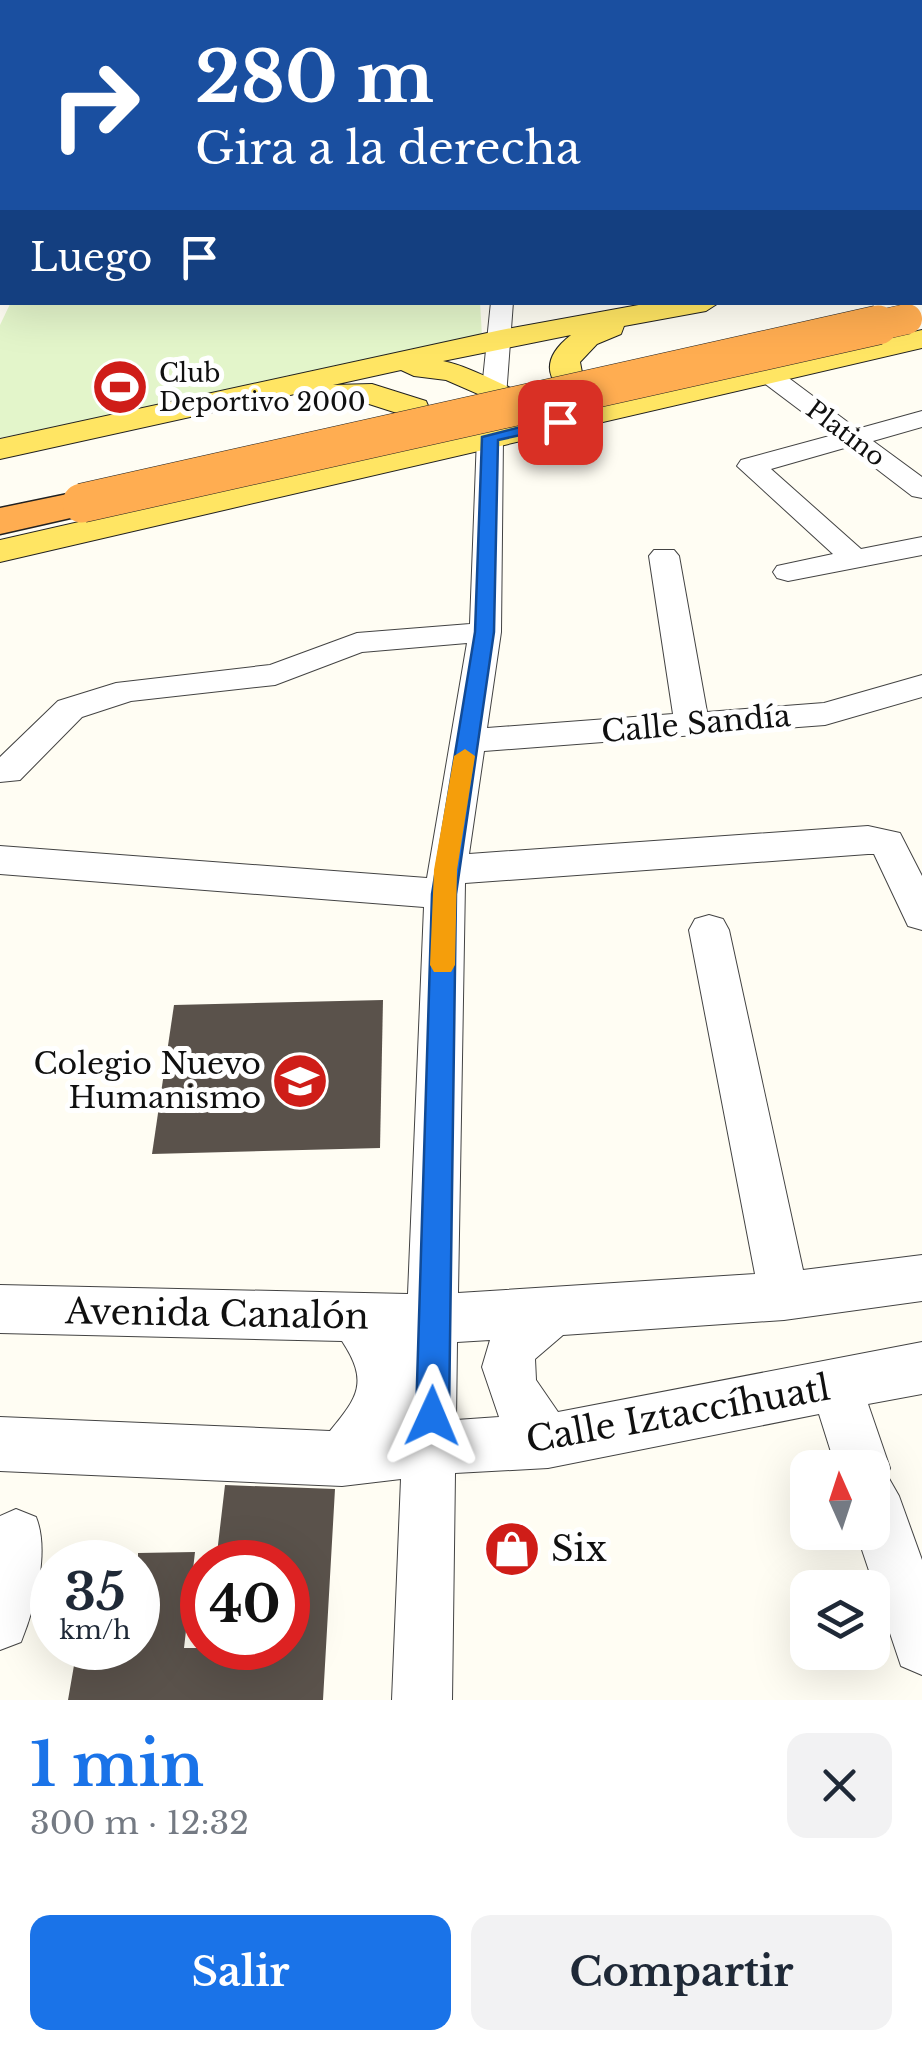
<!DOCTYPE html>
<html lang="es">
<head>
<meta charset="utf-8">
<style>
  :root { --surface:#fff; --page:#f2f2f3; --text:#1f2937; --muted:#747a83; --accent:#1a73e8 }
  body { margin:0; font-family:"Libre Baskerville",serif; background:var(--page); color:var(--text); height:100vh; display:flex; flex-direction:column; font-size:38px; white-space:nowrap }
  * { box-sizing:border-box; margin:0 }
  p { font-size:32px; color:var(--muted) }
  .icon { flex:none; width:55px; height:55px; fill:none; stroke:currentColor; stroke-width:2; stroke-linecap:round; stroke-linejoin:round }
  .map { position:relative; height:1700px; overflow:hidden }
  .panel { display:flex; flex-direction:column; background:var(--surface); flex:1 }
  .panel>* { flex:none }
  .top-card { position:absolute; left:0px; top:0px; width:922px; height:305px; box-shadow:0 10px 40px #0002; background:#1a4fa0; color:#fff; overflow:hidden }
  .needle { width:65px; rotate:357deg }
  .controls { position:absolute; left:790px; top:1450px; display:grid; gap:20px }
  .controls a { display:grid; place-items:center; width:100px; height:100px; border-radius:20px; background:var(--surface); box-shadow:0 10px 40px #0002; font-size:50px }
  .speed { position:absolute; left:30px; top:1540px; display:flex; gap:20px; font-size:50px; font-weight:700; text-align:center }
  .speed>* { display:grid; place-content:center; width:130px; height:130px; border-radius:50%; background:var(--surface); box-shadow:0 10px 40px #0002; line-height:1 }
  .speed small { font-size:25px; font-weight:400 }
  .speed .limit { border:15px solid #d22; background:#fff; color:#111 }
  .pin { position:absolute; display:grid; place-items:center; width:85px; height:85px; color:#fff; margin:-42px; border-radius:20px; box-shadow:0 5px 15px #0006 }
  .me { position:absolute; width:110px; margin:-55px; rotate:1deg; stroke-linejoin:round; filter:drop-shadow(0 0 8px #0008) }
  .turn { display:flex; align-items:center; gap:35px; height:210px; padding:0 30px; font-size:45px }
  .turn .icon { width:130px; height:130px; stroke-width:2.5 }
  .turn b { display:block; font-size:70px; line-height:85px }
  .then { display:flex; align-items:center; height:95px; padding:0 30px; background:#0003; gap:20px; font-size:38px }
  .round { display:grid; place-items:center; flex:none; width:105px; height:105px; border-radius:20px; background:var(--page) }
  .headline { display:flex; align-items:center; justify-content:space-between; height:170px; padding:0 30px }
  h1 { font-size:60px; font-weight:700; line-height:75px; color:var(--accent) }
  .primary-button { display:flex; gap:20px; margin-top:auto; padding:20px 30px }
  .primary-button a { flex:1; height:115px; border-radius:20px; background:var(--accent); color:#fff; font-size:40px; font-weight:700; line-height:115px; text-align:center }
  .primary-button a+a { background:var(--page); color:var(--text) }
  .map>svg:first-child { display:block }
  .pitch { fill:#e3f5ca }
  .building { fill:#5a524b }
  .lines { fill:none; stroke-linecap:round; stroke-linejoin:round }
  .minor-casing { stroke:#434343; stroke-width:2 }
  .major-casing { stroke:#212121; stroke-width:2 }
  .highway-casing { stroke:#212121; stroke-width:3 }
  .minor { fill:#fff; fill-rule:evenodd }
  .major { fill:#ffe563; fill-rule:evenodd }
  .highway { fill:#ffad51; fill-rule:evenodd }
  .highway-bridge-far1-casing { stroke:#212121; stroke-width:31; stroke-linecap:butt }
  .highway-bridge-casing { stroke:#212121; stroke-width:40; stroke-linecap:butt }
  .highway-bridge-far1 { stroke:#ffad51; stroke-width:30 }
  .highway-bridge { stroke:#ffad51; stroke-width:39 }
  .route { fill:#1a73e8; stroke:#114b97; stroke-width:2.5 }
  .slow { fill:#f59e0b }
  .labels { text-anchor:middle; stroke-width:10; stroke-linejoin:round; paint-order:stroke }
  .far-poi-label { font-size:25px; fill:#101010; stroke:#fff; text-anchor:start }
  .far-street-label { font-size:25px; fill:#101010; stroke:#fff }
  .street-label { font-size:30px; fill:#101010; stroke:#fff }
  .poi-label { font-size:30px; fill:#101010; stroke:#fff; text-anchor:end }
  .near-street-label { font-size:35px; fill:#101010; stroke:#fff }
  .near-poi-label { font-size:35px; fill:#101010; stroke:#fff; text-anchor:start }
</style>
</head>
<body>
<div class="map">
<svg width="922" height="1700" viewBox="0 0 922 1700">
  <rect width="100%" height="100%" fill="#fffdf3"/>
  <polygon class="pitch" points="11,302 480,302 482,336 0,438 0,325"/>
  <g class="building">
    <polygon points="383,1000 380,1148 152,1154 174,1005"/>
    <polygon points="225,1485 335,1489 323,1700 68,1700 77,1648 138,1648 138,1553 195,1552 184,1648 288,1648 288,1562 216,1562"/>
  </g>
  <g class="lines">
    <g class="minor-casing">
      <g id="minor">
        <polygon points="104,0 118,0 119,2 105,2"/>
        <polygon points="279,0 293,0 294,2 280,2"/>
        <polygon points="389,0 404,0 405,2 390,2"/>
        <polygon points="501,0 515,0 516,2 502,2"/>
        <polygon points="618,0 634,0 635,2 619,2"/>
        <polygon points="703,0 721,0 722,2 704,2"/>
        <polygon points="920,44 922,45 922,55 920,54"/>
        <rect x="920" y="76" width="2" height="11"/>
        <rect x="0" y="108" width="2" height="10"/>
        <polygon points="2,141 2,153 0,154 0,142"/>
        <rect x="920" y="148" width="2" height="12"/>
        <rect x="0" y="181" width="2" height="12"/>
        <polygon points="2,277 2,295 0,296 0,278"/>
        <path d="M491 302H513L503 437 501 632 487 728 673 714 649 556 654 550H674L679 556 707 712 824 703 922 675V697L825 725 484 751 469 854 868 826 900 833 922 876V930L908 926 874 854H868L465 883 458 1293 755 1274 689 930 695 919 709 915 723 919 729 930 803 1270 922 1255V1301L784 1320 563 1335 535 1359 536 1380 558 1412 922 1342V1394L868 1404 890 1468 887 1475 899 1496 922 1560V1675L901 1666 856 1532H872V1468H836L819 1414 548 1468 455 1473 452 1700H392L401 1479 342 1486 0 1471V1417L330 1431C358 1397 369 1382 342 1341L0 1333V1285L408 1294 424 907 0 874V846L427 878 467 643 362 652 275 685 131 701 82 717 20 780 0 782V757L58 701 116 683 270 665 357 633 470 624 477 437ZM490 1340 482 1367 499 1417 456 1420 457 1342Z"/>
        <polygon points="769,368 778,370 857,429 922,411 922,427 873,441 922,477 922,498 912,496 848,447 771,469 861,549 922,537 922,555 788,581 777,578 773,572 777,566 833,554 737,466 741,460 833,435 760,380 757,375"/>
        <path d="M16 1509 36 1517C50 1552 35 1607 21 1642L0 1650V1516Z"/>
      </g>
    </g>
    <g class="major-casing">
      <g id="major">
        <polygon points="204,0 271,0 203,2"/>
        <polygon points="321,0 384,0 320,2"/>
        <polygon points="823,0 845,0 846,2 825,2"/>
        <rect x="0" y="6" width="2" height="12"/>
        <polygon points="920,27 922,28 922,40 920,39"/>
        <rect x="920" y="247" width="2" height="16"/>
        <path d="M655 302H720L706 311 624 326 621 334 597 344 580 362 583 378 596 386 637 395 922 330V348L0 562V540L368 456 364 451 369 444 401 427 400 414 369 404 314 402 309 395 313 390 0 459V439L501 330ZM571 335C532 365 552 393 591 405 543 416 491 371 443 361ZM401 370 414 376 446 380 533 418 417 445 428 439 435 422 426 401 372 384 333 385Z"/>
      </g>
    </g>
    <g class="highway-casing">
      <g id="highway">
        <polygon points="920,283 922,283 922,303 919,302"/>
        <polygon points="82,491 97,494 103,503 97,512 0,534 0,508"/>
      </g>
    </g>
    <use href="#minor" class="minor"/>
    <use href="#major" class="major"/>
    <use href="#highway" class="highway"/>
    <g class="highway-bridge-far1-casing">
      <polyline id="highway-bridge-far1" points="867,328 907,319"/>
    </g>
    <g class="highway-bridge-casing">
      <polyline id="highway-bridge" points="82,503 878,325"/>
    </g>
    <use href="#highway-bridge-far1" class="highway-bridge-far1"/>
    <use href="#highway-bridge" class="highway-bridge"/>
  </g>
  <polygon class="route" points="560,417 566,418 566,425 498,440 494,632 456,894 449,1416 444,1427 432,1432 421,1427 416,1416 432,894 475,632 482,437"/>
  <polygon class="slow" points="465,749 475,756 457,870 455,965 451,972 434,972 430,965 434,870 454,756"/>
  <defs>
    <g id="stadium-disc" transform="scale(2.875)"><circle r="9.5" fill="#cf1d18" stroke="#fff"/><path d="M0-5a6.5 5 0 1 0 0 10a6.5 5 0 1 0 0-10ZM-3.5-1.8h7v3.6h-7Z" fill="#fff"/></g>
    <g id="school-disc" transform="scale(2.875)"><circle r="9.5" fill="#cf1d18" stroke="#fff"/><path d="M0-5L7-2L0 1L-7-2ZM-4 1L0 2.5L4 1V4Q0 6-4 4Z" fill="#fff"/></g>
    <g id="shop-disc" transform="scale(2.875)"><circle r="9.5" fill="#cf1d18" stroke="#fff"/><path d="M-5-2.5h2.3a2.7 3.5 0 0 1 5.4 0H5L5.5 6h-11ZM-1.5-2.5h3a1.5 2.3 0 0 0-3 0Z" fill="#fff"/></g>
  </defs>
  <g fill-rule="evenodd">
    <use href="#stadium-disc" x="120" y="387"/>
    <use href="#school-disc" x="300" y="1081"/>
    <use href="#shop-disc" x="512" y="1549"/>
  </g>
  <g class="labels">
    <g class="far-poi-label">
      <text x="159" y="382">Club<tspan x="159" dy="29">Deportivo 2000</tspan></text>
    </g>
    <g class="far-street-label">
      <text transform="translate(846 433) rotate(37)" y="9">Platino</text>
    </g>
    <g class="street-label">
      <text transform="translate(696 724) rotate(-5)" y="10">Calle Sandía</text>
    </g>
    <g class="poi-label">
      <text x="261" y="1074">Colegio Nuevo<tspan x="261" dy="34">Humanismo</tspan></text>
    </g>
    <g class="near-street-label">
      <text transform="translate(217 1314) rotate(1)" y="12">Avenida Canalón</text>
      <text transform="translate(678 1414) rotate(-10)" y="12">Calle Iztaccíhuatl</text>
    </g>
    <g class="near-poi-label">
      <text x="551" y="1561">Six</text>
    </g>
  </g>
</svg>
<div class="controls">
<a><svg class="needle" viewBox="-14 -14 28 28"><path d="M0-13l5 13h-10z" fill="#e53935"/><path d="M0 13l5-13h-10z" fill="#747a83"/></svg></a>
<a><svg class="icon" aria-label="layers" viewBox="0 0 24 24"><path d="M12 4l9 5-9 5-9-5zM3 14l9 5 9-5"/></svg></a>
</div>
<div class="speed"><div>35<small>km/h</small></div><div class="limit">40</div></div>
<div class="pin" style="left:560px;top:422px;background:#d93025"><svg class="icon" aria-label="arrive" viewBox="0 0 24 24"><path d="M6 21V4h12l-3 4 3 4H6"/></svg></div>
<svg class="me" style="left:432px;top:1416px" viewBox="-20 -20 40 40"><path d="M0-17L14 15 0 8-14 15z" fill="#1a73e8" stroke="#fff" stroke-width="4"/></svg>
<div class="top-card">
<div class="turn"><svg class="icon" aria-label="right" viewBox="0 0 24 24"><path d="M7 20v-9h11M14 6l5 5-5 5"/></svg><div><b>280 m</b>Gira a la derecha</div></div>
<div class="then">Luego<svg class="icon" aria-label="arrive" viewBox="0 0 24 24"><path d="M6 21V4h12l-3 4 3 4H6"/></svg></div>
</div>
</div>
<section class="panel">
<div class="headline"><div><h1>1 min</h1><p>300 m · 12:32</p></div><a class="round"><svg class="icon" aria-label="close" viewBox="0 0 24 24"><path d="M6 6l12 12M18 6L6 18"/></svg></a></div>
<div class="primary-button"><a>Salir</a><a>Compartir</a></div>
</section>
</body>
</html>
